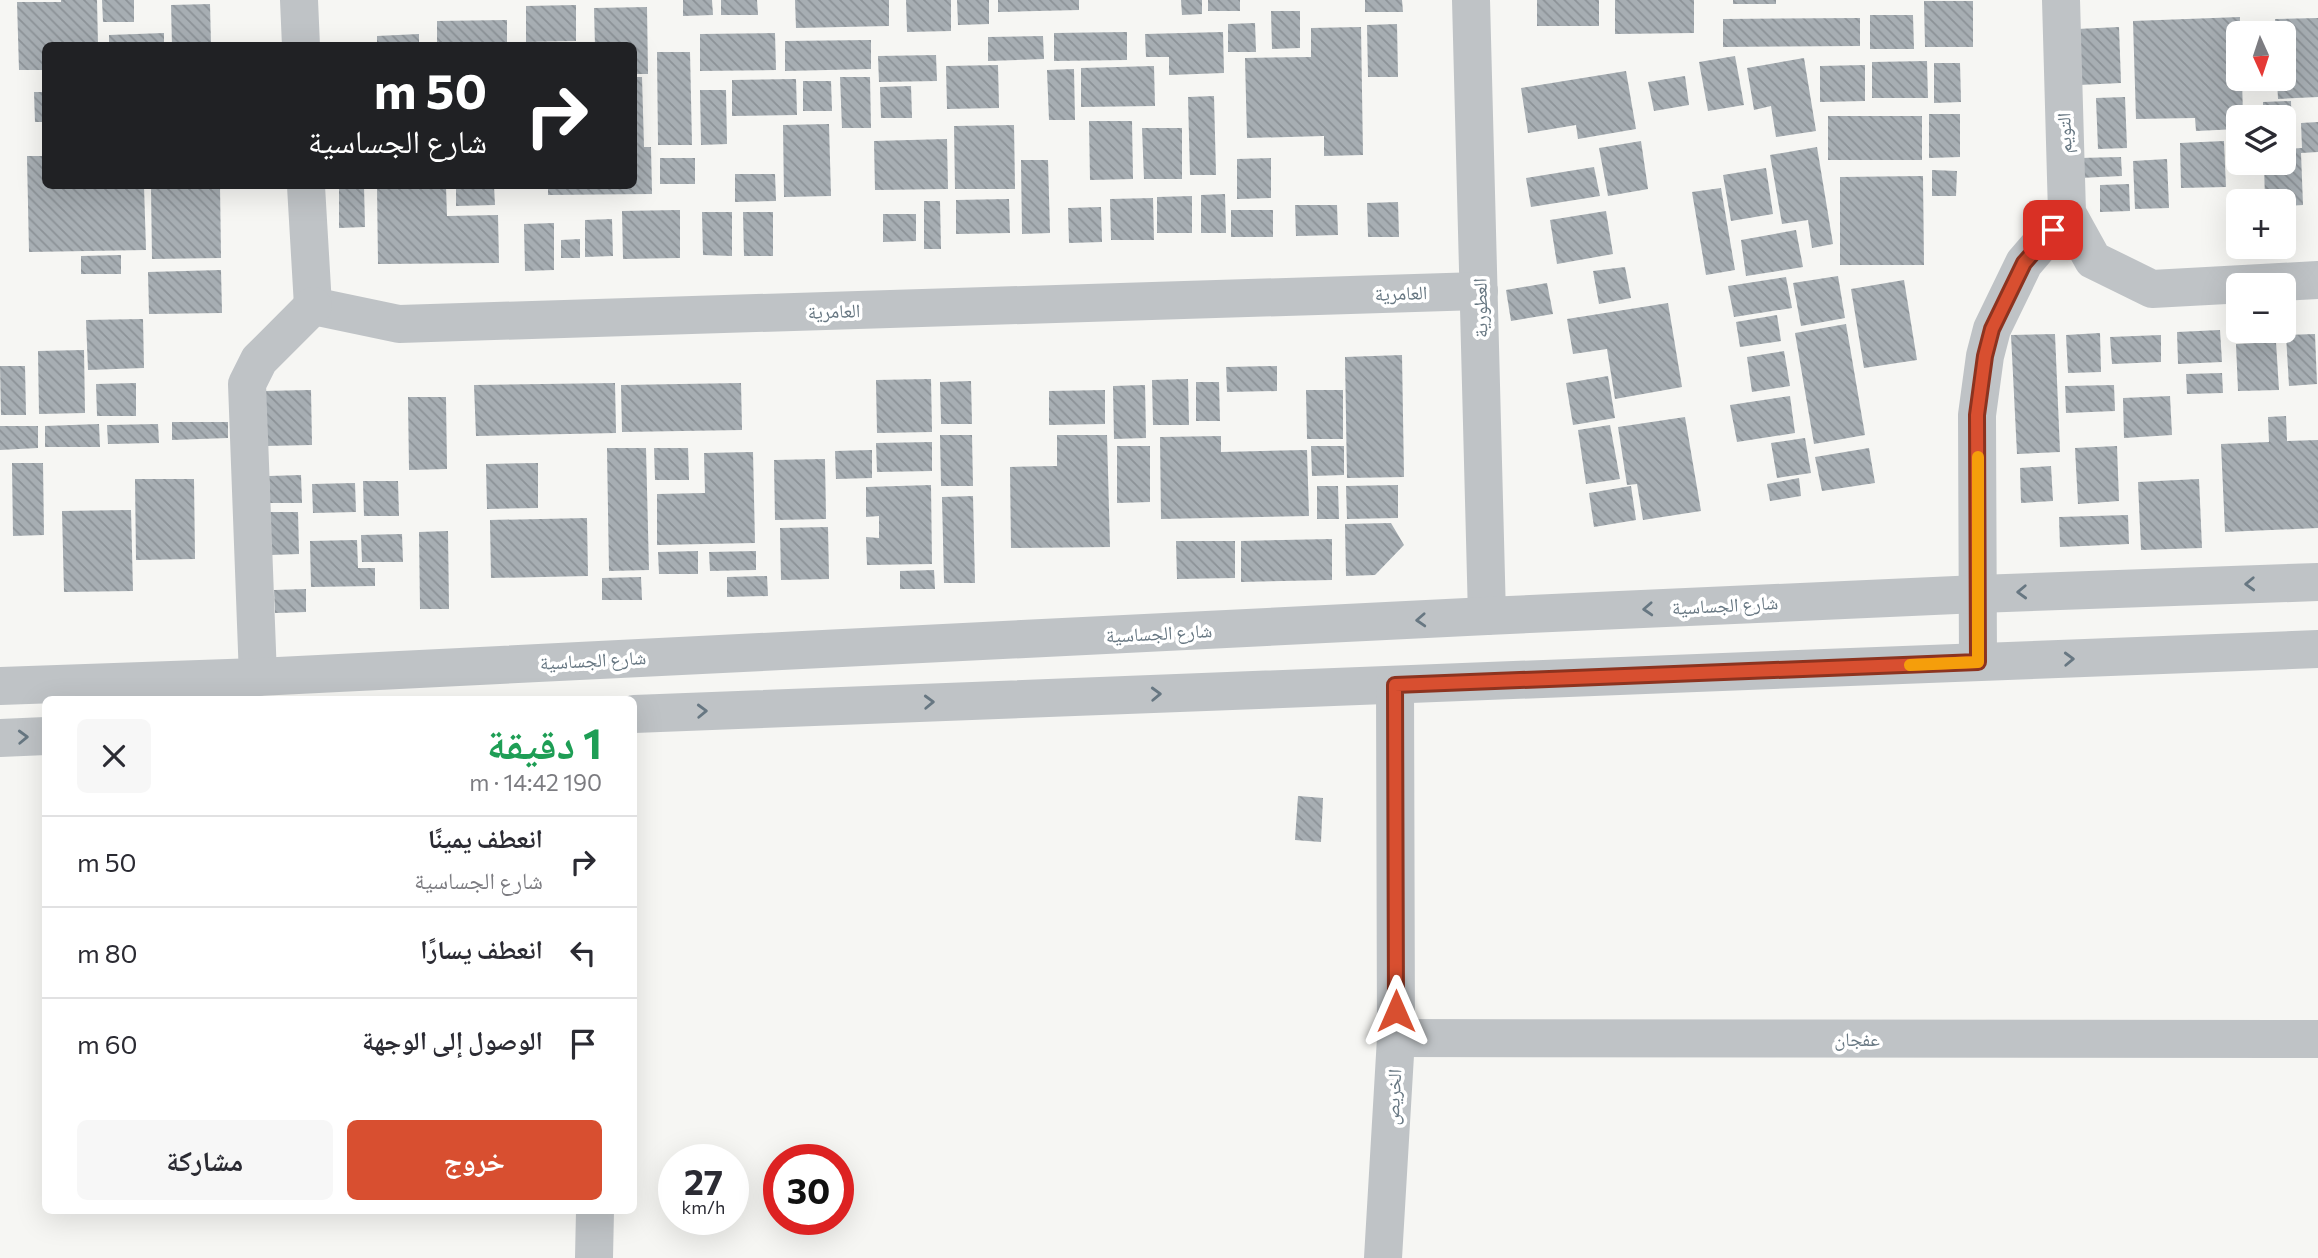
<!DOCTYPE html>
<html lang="ar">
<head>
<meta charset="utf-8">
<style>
  :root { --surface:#fff; --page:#f7f7f7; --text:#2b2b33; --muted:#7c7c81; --line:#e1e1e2; --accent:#d84f30 }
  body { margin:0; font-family:Commissioner,"Noto Naskh Arabic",sans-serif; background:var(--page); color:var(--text); direction:rtl; height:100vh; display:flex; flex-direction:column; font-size:26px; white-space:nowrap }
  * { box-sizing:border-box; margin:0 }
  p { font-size:23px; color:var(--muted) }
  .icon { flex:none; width:38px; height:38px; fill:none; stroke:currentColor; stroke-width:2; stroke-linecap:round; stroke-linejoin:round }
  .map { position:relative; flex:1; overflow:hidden; direction:ltr }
  .details { position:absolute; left:42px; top:696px; width:595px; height:518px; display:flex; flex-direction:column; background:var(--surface); border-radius:10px; box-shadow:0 7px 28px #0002; direction:rtl }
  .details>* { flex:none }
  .hud { position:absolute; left:42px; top:42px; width:595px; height:147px; border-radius:10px; box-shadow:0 7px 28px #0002; direction:rtl; background:#202124; color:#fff; overflow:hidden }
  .needle { width:46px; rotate:177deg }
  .controls { position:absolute; left:2226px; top:21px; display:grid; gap:14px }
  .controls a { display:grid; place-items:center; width:70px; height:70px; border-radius:10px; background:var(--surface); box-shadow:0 7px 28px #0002; font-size:35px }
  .speed { position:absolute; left:658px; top:1144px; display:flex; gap:14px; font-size:35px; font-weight:700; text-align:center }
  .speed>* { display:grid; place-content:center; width:91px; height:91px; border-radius:50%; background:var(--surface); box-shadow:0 7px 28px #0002; line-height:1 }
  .speed small { font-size:18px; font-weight:400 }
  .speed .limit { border:10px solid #d22; background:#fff; color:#111 }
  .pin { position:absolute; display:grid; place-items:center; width:60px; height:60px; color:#fff; margin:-30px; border-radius:14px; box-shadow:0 4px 10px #0006 }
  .me { position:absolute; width:77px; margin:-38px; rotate:0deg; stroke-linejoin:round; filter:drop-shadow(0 0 5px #0008) }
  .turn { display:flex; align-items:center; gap:24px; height:147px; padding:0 35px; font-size:32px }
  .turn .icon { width:91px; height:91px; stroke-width:2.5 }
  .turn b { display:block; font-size:49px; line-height:60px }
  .round { display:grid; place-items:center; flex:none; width:74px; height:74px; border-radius:10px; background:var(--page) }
  .headline { display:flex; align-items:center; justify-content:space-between; height:119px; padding:0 35px }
  h1 { font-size:42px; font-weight:700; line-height:52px; color:#1e9e55 }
  .action { display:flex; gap:14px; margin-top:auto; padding:14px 35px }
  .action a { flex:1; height:80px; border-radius:10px; background:var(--accent); color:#fff; font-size:28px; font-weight:700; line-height:80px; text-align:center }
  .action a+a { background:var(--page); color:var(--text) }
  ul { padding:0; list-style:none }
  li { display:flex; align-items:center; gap:21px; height:91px; padding:0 35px; border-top:2px solid var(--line) }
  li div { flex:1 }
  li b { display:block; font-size:26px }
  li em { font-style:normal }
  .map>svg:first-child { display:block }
  .building { fill:url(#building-back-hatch) }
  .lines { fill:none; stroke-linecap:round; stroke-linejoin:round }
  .minor { stroke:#bfc3c6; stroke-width:38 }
  .oneway { stroke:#677782 }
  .route-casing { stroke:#8c331f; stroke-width:18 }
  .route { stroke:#d84f30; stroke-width:12 }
  .slow { stroke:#f59e0b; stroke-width:12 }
  .labels { text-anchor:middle; stroke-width:7; stroke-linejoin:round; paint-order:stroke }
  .street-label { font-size:19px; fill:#677782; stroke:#fff }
</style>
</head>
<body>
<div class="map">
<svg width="2318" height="1258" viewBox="0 0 2318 1258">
  <defs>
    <pattern id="building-back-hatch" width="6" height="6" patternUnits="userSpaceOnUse" patternTransform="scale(1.75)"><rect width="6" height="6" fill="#a7aeb3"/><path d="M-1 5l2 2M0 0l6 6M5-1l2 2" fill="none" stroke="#8c9297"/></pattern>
  </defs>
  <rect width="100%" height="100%" fill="#f6f6f3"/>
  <g class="building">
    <polygon points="61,0 97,0 98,46 46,46 46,70 19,70 17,2 61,2"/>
    <polygon points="102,0 134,0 134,22 103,22"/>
    <polygon points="683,0 712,0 713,15 683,16"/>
    <polygon points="721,0 757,0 758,15 721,15"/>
    <polygon points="795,0 889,0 889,26 796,28"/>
    <polygon points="906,0 951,0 951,31 907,32"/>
    <polygon points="957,0 989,0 989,24 958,25"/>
    <polygon points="998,0 1079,0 1079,10 998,12"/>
    <polygon points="1181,0 1202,0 1202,14 1182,15"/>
    <rect x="1208" y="0" width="32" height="11"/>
    <polygon points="1365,0 1402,0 1403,12 1365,12"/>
    <rect x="1537" y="0" width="62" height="26"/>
    <polygon points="1615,0 1694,0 1694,33 1615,34"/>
    <rect x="1733" y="0" width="43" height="4"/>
    <polygon points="1924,1 1973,1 1973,47 1925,47"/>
    <polygon points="210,4 211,46 172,46 171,5"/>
    <polygon points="576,5 576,41 526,42 526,6"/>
    <polygon points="647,7 648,74 634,74 634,46 595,46 594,8"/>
    <polygon points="1271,11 1300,11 1300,48 1272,49"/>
    <polygon points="1870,15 1913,15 1914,49 1870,49"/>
    <polygon points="2240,17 2238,79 2242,79 2243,117 2238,117 2238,129 2196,131 2195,118 2136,119 2133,21"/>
    <polygon points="1860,18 1860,46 1723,47 1723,19"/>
    <polygon points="2318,18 2318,97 2278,99 2277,79 2284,79 2284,33 2276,33 2275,19"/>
    <polygon points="507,20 507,46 437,46 437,21"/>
    <polygon points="1255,23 1256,52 1228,52 1228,24"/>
    <polygon points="1397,24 1398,77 1368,77 1367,25"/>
    <polygon points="1361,27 1363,155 1324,156 1324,136 1247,138 1245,58 1311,57 1311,28"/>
    <polygon points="2119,27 2121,83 2079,85 2077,29"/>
    <polygon points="1127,32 1127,60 1054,61 1054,33"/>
    <polygon points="1223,32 1224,73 1169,75 1169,57 1146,57 1145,34"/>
    <polygon points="164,33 164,46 109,46 109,35"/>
    <polygon points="775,33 776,70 700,71 700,34"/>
    <polygon points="419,34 419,46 377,46 377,36"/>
    <polygon points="1043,36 1044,59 988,61 988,37"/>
    <polygon points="871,40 871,69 785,71 785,41"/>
    <polygon points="657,52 690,52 692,145 658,145"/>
    <polygon points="936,55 937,81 879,82 878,56"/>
    <polygon points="1735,56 1744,105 1708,111 1699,62"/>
    <polygon points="1804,58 1816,131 1776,137 1771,106 1754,110 1747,68"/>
    <polygon points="1927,61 1928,98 1872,98 1872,62"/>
    <polygon points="1934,63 1960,63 1961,102 1934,103"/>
    <polygon points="998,65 999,108 947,109 946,66"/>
    <polygon points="1865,65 1865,101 1820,102 1820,66"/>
    <polygon points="1154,66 1155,106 1081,107 1081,68"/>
    <polygon points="1074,69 1075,120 1049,120 1047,70"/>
    <polygon points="1626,71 1636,129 1578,139 1576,125 1528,133 1521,88"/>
    <polygon points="1685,76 1689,105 1654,111 1648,82"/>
    <polygon points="634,77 642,77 644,147 651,147 652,194 548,195 548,186 634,186"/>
    <polygon points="840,77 870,77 871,128 842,128"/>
    <polygon points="796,79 797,115 732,116 732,80"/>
    <polygon points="803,81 831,81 832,111 803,111"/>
    <polygon points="911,86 912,118 881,118 880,87"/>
    <polygon points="700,90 726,90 727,144 701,145"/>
    <polygon points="34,92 46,92 46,122 35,122"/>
    <polygon points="1214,96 1216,175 1190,175 1188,97"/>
    <polygon points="2125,97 2127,148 2098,149 2096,98"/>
    <polygon points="2291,101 2292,138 2284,139 2284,117 2263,117 2263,102"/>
    <polygon points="1929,114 1960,114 1960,157 1929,158"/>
    <rect x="1828" y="116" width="94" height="44"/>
    <polygon points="1089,121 1132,121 1133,179 1090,180"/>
    <polygon points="2318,122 2318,152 2301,153 2303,205 2284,206 2284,201 2265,201 2264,163 2284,163 2284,149 2302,148 2301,123"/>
    <polygon points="829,124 831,196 784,197 783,125"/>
    <polygon points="1014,125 1015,189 955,189 954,126"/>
    <polygon points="1142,128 1182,128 1182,179 1144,179"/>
    <polygon points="947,139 948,189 875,190 874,141"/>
    <polygon points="1641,141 1648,189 1608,196 1599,148"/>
    <polygon points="2224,141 2226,187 2181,188 2180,143"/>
    <polygon points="1817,147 1833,244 1812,248 1808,220 1782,224 1770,155"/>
    <polygon points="27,156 46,156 46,186 144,186 146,250 29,252"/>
    <polygon points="2121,157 2122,176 2079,178 2079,158"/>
    <rect x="660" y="158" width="35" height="26"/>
    <polygon points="1271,158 1271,198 1237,199 1237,159"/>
    <polygon points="2167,159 2169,208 2135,209 2133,161"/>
    <polygon points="1021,160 1048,160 1050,233 1022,234"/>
    <polygon points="1594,167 1600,196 1531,207 1526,178"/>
    <polygon points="1766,168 1773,214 1731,221 1723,175"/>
    <polygon points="1932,170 1957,171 1956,196 1932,196"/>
    <polygon points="735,174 775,174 776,201 735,202"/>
    <polygon points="1923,176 1924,265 1840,265 1840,177"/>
    <polygon points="2129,184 2130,211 2100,212 2100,185"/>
    <polygon points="151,186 220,186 221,258 152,259"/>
    <polygon points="339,186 364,186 365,227 339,228"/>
    <polygon points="377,186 446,186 447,216 498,215 499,263 378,264"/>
    <polygon points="456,186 494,186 495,205 456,206"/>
    <polygon points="1721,188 1735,270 1706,275 1692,192"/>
    <polygon points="1225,194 1226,233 1201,233 1201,195"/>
    <polygon points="1192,196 1192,233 1157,233 1157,197"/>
    <polygon points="1153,198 1154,240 1111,240 1110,199"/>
    <polygon points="1009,199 1010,233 956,234 956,200"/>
    <polygon points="924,201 940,201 941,249 924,249"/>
    <polygon points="1398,202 1399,237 1368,237 1367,203"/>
    <polygon points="1295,205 1337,205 1338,235 1296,236"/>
    <polygon points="1101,207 1102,242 1069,243 1068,208"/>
    <polygon points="680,210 680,258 623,259 622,211"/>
    <rect x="1231" y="210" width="42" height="27"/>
    <polygon points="1606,211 1613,254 1557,264 1550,220"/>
    <polygon points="702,212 732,212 732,256 703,255"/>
    <polygon points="743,212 773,212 773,256 744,256"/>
    <polygon points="883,214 916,214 916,241 883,242"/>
    <polygon points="612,219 613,256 585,257 585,220"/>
    <polygon points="554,223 554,270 525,271 524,224"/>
    <polygon points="1796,230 1803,267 1746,276 1741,240"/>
    <polygon points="580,239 580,258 561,258 561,240"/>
    <polygon points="121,255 121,274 81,274 81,256"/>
    <polygon points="1625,267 1631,298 1599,304 1593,271"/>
    <polygon points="221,270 222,313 149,314 148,272"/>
    <polygon points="1838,276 1845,318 1801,326 1793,283"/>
    <polygon points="1786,277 1792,308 1734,317 1728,286"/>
    <polygon points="1904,280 1917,360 1864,368 1851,289"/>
    <polygon points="1547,283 1553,314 1511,321 1506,290"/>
    <polygon points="1668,303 1682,387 1615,399 1607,349 1573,354 1567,319"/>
    <polygon points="1777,315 1781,341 1740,347 1736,322"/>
    <polygon points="143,319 144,368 88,370 86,320"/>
    <polygon points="1846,324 1865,435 1814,444 1795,333"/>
    <polygon points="2220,330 2222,362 2178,364 2177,332"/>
    <polygon points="2100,333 2101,372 2068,373 2066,335"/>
    <polygon points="2055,334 2060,452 2017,454 2011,335"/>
    <polygon points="2315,334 2317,384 2289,386 2286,335"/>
    <polygon points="2161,335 2161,362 2112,364 2110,337"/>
    <polygon points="2276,342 2279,390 2238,391 2236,344"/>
    <polygon points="84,350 85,413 39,414 38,351"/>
    <polygon points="1784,351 1790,386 1752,392 1747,357"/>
    <polygon points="1402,355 1404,477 1347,478 1345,357"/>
    <polygon points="0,366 25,366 26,415 1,415"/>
    <polygon points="1277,366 1277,391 1227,392 1226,367"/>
    <polygon points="2222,373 2223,393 2187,394 2186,374"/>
    <polygon points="1608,376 1615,418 1573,425 1566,383"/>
    <polygon points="931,379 932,432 877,433 876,380"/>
    <polygon points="1188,379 1189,425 1153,425 1152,380"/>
    <polygon points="971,381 972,424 941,424 940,382"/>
    <polygon points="1196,382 1219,382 1220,421 1196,421"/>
    <polygon points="136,383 136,416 97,416 96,384"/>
    <polygon points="615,383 616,433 476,436 474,385"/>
    <polygon points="741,383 742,430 622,432 621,385"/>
    <polygon points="1145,385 1146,438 1114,439 1113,386"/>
    <polygon points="2114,385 2115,411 2066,413 2065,386"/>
    <polygon points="311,390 312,445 264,446 262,391"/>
    <polygon points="1105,390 1105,424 1049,425 1049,391"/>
    <polygon points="1306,390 1343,390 1343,439 1307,439"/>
    <polygon points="1790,396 1795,433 1737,442 1730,405"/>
    <polygon points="2170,396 2172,435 2124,438 2123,398"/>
    <polygon points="408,397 446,397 447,469 409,470"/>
    <polygon points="2286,416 2287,441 2318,440 2318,528 2225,532 2221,444 2269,442 2268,417"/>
    <polygon points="1685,417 1701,511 1643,520 1637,484 1627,485 1618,427"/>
    <polygon points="172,422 228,422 228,438 172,440"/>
    <polygon points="99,424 100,447 45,447 45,426"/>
    <polygon points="158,424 159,443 108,444 107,425"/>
    <polygon points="1610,425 1620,479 1586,484 1578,430"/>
    <polygon points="0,426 38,426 38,448 0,450"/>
    <polygon points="940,435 972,435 973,486 941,486"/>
    <polygon points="1057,435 1107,435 1110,547 1011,548 1010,467 1057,466"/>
    <polygon points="1221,436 1221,452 1307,450 1309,516 1161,519 1160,437"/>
    <polygon points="1805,438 1811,473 1777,478 1771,443"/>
    <polygon points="932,442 932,471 877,472 876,443"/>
    <polygon points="1117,446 1150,446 1150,502 1117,503"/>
    <polygon points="1311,446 1344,446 1344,475 1312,476"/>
    <polygon points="2117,446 2119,501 2078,504 2075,448"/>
    <polygon points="607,448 646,448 649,570 609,571"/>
    <polygon points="654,448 688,448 689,480 655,480"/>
    <polygon points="1869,448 1875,483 1822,491 1815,457"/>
    <polygon points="872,450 872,478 836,479 835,451"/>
    <polygon points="753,452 755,543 657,545 657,494 705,493 704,453"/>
    <polygon points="825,459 826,519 775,520 774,460"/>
    <polygon points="12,463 43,463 44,535 13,536"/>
    <polygon points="538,463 538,508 487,509 486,464"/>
    <polygon points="2051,466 2053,501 2021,503 2020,468"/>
    <polygon points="301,475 302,503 270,503 269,476"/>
    <polygon points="1799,478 1801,496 1770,501 1767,484"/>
    <polygon points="135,479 194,479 195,559 136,560"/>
    <polygon points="2199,479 2202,548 2141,550 2138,482"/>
    <polygon points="363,481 398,481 399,516 364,516"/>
    <polygon points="355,483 356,512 313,513 312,484"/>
    <polygon points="931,485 932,564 867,565 866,537 879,538 879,516 866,517 866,487"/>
    <polygon points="1398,485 1398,518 1347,519 1346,486"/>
    <polygon points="1317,486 1338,486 1339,519 1317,519"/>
    <polygon points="1631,486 1636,520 1594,527 1589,493"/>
    <polygon points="973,496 975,583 944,583 942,497"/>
    <polygon points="131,510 133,591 64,592 62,511"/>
    <polygon points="269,512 298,512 299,554 270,555"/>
    <polygon points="2128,515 2129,544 2060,547 2059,517"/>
    <polygon points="587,518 588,576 491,578 490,520"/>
    <polygon points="1391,523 1404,545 1375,575 1346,576 1345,524"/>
    <polygon points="828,527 829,579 781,580 780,528"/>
    <polygon points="448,531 449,609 420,609 419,532"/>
    <polygon points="402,534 403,562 362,562 361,535"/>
    <polygon points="1332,539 1332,580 1241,582 1241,541"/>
    <polygon points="357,540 358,568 375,568 375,586 311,587 310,541"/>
    <polygon points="1176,541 1235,541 1235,578 1177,579"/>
    <polygon points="698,551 698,574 659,574 658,552"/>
    <polygon points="756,551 756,570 710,571 709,552"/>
    <polygon points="934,570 935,589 900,589 900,571"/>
    <polygon points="767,576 768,596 727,597 727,577"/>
    <polygon points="641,577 642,600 602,600 602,578"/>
    <polygon points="306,589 306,612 275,613 274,590"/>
    <polygon points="1298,796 1323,798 1321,842 1295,840"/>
  </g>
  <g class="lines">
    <g class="minor">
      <polyline points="299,0 301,46"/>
      <polyline points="1471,0 1487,616"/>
      <polyline points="2061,0 2067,213 2093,260 2152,289 2318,280"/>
      <polyline points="306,186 313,306 399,324 1479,291"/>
      <polyline points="1978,662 1977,415 1985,356 1992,329 2024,263 2067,213"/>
      <polyline points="258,677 247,384 259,360 313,306"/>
      <polyline points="0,686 258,677 1487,616 1978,594 2318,582"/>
      <polyline points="634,714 2318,649"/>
      <polyline points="0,738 46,736"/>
      <polyline points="1396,1038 2318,1039"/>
      <polyline points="594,1258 595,1211"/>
      <polyline points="1383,1258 1396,1038 1395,685"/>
    </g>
  </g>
  <defs><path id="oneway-chevron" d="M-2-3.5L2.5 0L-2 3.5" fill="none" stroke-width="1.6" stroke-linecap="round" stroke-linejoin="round" transform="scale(1.75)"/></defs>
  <g class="oneway">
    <use href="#oneway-chevron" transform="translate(2250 584) rotate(178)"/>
    <use href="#oneway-chevron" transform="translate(2022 592) rotate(178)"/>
    <use href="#oneway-chevron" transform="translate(1648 609) rotate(177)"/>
    <use href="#oneway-chevron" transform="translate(1421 620) rotate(177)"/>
    <use href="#oneway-chevron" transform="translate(2069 659) rotate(-2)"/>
    <use href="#oneway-chevron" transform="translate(1156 694) rotate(-2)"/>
    <use href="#oneway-chevron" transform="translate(929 702) rotate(-2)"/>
    <use href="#oneway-chevron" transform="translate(702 711) rotate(-2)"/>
    <use href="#oneway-chevron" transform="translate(23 737) rotate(-2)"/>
  </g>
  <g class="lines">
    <g class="route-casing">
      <polyline id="route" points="1396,1011 1395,685 1978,662 1977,415 1985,356 1992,329 2024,263 2053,230"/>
    </g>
    <use href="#route" class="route"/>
    <polyline class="slow" points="1910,665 1978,662 1978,457"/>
  </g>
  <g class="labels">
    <g class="street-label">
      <text transform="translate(2064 133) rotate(-92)" y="7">التويم</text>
      <text transform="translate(1401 293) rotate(-2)" y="7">العامرية</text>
      <text transform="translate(1480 308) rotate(-91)" y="7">العطورية</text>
      <text transform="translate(834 311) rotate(-2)" y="7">العامرية</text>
      <text transform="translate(1725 605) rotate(-3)" y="7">شارع الجساسية</text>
      <text transform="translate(1159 633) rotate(-3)" y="7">شارع الجساسية</text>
      <text transform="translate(593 660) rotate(-3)" y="7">شارع الجساسية</text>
      <text x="1857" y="1046">عفجان</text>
      <text transform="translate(1393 1097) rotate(-87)" y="7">الخريص</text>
    </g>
  </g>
</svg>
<div class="controls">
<a><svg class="needle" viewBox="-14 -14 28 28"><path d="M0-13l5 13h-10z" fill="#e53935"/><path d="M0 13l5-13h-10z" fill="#7c7c81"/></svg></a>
<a><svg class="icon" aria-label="layers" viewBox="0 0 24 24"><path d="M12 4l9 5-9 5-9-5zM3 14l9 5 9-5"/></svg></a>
<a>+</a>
<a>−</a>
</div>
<div class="speed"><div>27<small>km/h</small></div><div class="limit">30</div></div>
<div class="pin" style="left:2053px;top:230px;background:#d93025"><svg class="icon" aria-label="arrive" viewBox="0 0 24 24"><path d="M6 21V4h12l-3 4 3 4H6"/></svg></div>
<svg class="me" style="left:1396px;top:1011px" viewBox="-20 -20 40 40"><path d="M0-17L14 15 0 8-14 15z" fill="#d84f30" stroke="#fff" stroke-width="4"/></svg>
<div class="hud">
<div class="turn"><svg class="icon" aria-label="right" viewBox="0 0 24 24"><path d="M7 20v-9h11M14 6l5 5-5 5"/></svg><div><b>50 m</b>شارع الجساسية</div></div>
</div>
<section class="details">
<div class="headline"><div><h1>1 دقيقة</h1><p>190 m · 14:42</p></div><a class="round"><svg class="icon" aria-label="close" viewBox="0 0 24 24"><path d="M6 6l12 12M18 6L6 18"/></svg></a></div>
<ul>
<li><svg class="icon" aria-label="right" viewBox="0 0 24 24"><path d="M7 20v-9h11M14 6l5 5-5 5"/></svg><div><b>انعطف يمينًا</b><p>شارع الجساسية</p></div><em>50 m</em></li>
<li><svg class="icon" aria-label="left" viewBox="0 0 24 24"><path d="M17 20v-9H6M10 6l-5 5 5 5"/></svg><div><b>انعطف يسارًا</b></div><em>80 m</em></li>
<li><svg class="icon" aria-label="arrive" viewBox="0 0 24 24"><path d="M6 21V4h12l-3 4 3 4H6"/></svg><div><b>الوصول إلى الوجهة</b></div><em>60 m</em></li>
</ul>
<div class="action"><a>خروج</a><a>مشاركة</a></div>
</section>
</div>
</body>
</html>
